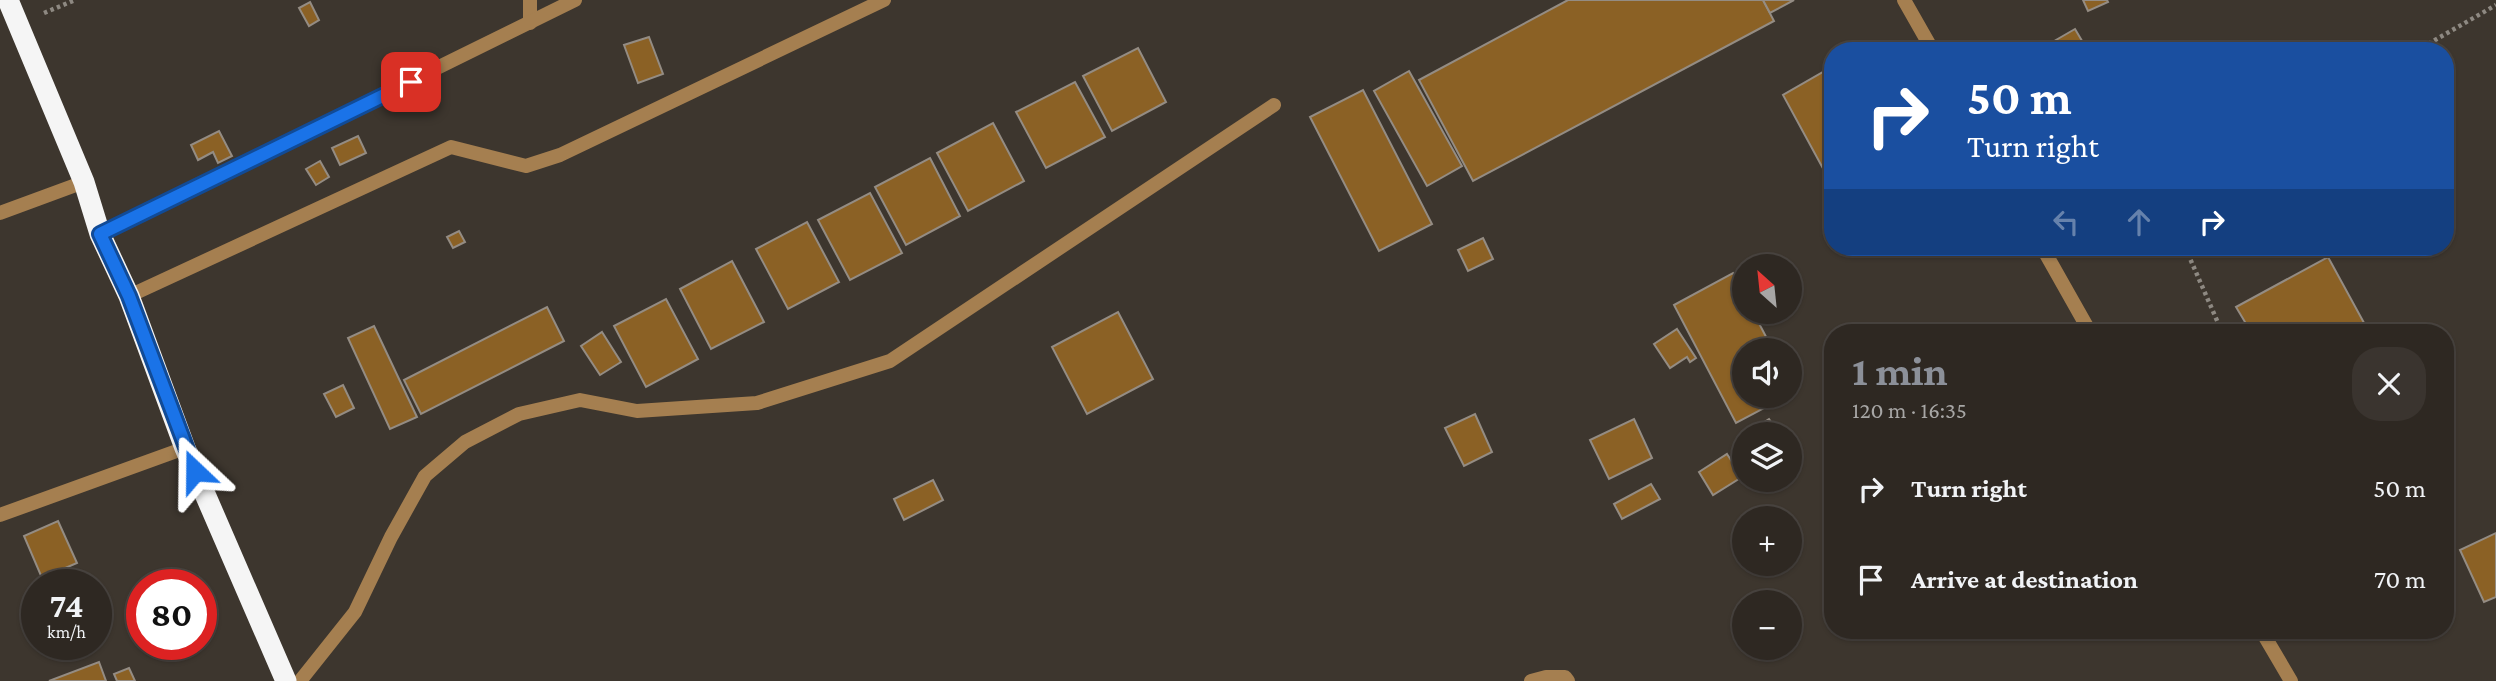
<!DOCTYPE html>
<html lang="en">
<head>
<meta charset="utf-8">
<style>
  :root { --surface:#2e2822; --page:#3a342f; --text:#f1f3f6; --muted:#a7a6a5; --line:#494440; --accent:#8c9099 }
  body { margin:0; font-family:"Crimson Pro",serif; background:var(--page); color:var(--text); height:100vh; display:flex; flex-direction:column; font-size:26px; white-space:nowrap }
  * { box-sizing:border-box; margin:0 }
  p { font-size:23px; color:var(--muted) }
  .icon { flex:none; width:38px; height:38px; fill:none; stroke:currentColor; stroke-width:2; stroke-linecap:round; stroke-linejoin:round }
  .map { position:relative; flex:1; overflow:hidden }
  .panel { position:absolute; left:1824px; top:324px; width:630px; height:315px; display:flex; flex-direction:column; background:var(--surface); border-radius:28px; box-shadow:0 2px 5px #0004,0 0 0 2px var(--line) }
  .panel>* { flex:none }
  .banner { position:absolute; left:1824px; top:42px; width:630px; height:214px; border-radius:28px; box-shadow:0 2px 5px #0004,0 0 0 2px var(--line); background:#1a4fa0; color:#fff; overflow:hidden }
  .needle { width:46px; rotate:333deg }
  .controls { position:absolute; left:1732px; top:254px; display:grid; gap:14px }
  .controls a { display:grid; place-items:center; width:70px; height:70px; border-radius:50%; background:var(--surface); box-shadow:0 2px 5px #0004,0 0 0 2px var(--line); font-size:35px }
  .speed { position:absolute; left:21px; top:569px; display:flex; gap:14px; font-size:35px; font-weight:700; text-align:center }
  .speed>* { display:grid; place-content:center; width:91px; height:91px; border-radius:50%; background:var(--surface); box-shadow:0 2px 5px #0004,0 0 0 2px var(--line); line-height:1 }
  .speed small { font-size:18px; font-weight:400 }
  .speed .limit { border:10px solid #d22; background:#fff; color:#111 }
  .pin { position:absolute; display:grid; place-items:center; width:60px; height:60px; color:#fff; margin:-30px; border-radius:14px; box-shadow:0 4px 10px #0006 }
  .me { position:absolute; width:77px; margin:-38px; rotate:337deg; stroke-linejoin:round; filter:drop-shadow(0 0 5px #0008) }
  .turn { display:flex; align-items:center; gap:24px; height:147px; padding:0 28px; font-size:32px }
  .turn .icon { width:91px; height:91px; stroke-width:2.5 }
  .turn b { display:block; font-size:49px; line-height:60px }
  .lanes { display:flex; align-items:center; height:66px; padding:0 28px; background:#0003; justify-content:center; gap:35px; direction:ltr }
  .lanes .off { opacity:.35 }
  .round { display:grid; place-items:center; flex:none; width:74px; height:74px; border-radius:28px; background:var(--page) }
  .head { display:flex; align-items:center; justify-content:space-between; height:119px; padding:0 28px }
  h1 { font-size:42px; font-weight:700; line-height:52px; color:var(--accent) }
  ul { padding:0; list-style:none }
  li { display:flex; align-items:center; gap:21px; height:91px; padding:0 28px }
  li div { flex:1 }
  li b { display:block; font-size:26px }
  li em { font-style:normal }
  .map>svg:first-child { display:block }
  .building { fill:#8b6125; stroke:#948c83; stroke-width:2 }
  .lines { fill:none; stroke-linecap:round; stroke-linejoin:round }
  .path { stroke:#8e8982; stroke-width:4.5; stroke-dasharray:3.5 3.5; stroke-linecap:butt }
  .lane { stroke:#a57f50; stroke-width:14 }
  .street { stroke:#a57f50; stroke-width:14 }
  .highway { stroke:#f5f5f5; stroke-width:21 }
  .route-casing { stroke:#114b97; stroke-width:18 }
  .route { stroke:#1a73e8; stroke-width:12 }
</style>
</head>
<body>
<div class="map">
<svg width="2496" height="681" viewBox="0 0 2496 681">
  <rect width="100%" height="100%" fill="#3d362e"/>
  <g class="building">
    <polygon points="1568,0 1763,0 1774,21 1473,181 1419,80"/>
    <polygon points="1763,0 1794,0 1770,13"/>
    <polygon points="2083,0 2107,0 2108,2 2088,11"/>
    <polygon points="310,2 319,20 309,26 299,8"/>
    <polygon points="2075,29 2088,51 2037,51"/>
    <polygon points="649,37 663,74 638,83 624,45"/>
    <polygon points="1138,48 1166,102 1112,131 1083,76"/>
    <polygon points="1830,68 1832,72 1832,185 1783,95"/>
    <polygon points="1409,71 1462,166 1427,186 1374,91"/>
    <polygon points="1075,82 1105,137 1046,168 1016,112"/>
    <polygon points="1363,90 1432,224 1379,251 1310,117"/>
    <polygon points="993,123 1024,181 968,211 937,153"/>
    <polygon points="219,131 232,156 218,163 213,152 198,160 191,145"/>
    <polygon points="358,136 366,153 340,165 332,148"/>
    <polygon points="930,158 960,216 906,245 875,187"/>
    <polygon points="320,161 329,177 316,185 306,169"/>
    <polygon points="870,193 902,253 850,280 818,220"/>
    <polygon points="807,222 839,282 788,309 756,249"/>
    <polygon points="459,231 465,242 453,248 447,237"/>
    <polygon points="1483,238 1493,259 1468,271 1458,250"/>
    <polygon points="2328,257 2369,332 2251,332 2236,307"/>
    <polygon points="732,261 764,322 711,349 680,289"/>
    <polygon points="1733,273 1745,296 1745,312 1753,312 1773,350 1745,350 1745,396 1787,396 1736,423 1674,305"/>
    <polygon points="666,299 698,359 646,387 614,326"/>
    <polygon points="547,307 564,341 421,414 404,380"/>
    <polygon points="1118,312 1153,379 1087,414 1052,347"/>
    <polygon points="374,326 417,417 390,429 348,338"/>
    <polygon points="1677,329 1696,358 1690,362 1687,357 1670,368 1654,344"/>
    <polygon points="602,332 621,362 600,375 581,346"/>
    <polygon points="343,385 354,408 336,417 324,394"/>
    <polygon points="1475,414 1492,452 1464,466 1445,428"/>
    <polygon points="1634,419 1652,458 1609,479 1590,440"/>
    <polygon points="1769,419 1779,434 1745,434"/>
    <polygon points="1727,454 1742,477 1713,495 1699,472"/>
    <polygon points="933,480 943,500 904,520 894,499"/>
    <polygon points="1651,484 1660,499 1622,519 1614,504"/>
    <polygon points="58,521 77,563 42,578 24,536"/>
    <polygon points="2496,533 2496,597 2484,602 2460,550"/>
    <polygon points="99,662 106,681 49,681"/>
    <polygon points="129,668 135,681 117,681 114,674"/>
  </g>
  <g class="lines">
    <g class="path">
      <polyline points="44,13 75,0"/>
      <polyline points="2416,51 2496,5"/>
      <polyline points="2185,247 2222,332"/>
    </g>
    <g class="lane">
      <polyline points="129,296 451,147 526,166 560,155 884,0"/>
      <polyline points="300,681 355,612 391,537 425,476 465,442 519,414 580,400 637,411 757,403 890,361 1274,105"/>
      <polyline points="1531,681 1546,677 1565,677 1568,681"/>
    </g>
    <g class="street">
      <polyline points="1904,0 1933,51"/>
      <polyline points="530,23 530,0"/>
      <polyline points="0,213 84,182"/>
      <polyline points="100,234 575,0"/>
      <polyline points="2042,247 2090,332"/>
      <polyline points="0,515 185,448"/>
      <polyline points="2261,630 2291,681"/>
    </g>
    <polyline class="highway" points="8,0 84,182 100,234 129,296 185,448 286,681"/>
  </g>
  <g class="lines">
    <g class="route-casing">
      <polyline id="route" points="195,471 129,296 100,234 411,82"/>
    </g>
    <use href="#route" class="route"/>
  </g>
</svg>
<div class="controls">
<a><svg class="needle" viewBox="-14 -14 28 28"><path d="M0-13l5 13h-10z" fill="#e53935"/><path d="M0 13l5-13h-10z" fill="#a7a6a5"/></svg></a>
<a><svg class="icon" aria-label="sound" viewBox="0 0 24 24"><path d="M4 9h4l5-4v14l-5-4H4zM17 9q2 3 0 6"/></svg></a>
<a><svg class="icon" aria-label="layers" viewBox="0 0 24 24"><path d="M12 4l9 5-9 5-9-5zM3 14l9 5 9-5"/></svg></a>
<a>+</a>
<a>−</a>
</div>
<div class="speed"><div>74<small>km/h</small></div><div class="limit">80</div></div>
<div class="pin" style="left:411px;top:82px;background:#d93025"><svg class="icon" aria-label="arrive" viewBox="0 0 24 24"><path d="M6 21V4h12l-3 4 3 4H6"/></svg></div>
<svg class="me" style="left:195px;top:471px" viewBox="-20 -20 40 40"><path d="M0-17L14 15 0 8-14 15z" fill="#1a73e8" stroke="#fff" stroke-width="4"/></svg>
<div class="banner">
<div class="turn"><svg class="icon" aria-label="right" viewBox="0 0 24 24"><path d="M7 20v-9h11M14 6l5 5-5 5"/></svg><div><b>50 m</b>Turn right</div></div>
<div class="lanes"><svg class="icon off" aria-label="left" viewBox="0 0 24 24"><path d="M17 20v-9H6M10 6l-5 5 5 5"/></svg><svg class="icon off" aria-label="ahead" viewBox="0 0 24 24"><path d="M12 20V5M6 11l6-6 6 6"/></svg><svg class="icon" aria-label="right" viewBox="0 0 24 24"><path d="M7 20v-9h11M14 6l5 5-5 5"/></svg></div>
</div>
<section class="panel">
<div class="head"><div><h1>1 min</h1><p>120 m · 16:35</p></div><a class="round"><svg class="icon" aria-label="close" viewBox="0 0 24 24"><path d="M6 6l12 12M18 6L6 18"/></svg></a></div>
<ul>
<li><svg class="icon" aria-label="right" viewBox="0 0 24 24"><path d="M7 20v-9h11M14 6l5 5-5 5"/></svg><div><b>Turn right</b></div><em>50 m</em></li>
<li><svg class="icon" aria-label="arrive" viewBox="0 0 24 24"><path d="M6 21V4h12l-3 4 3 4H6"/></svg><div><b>Arrive at destination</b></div><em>70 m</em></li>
</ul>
</section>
</div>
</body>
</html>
